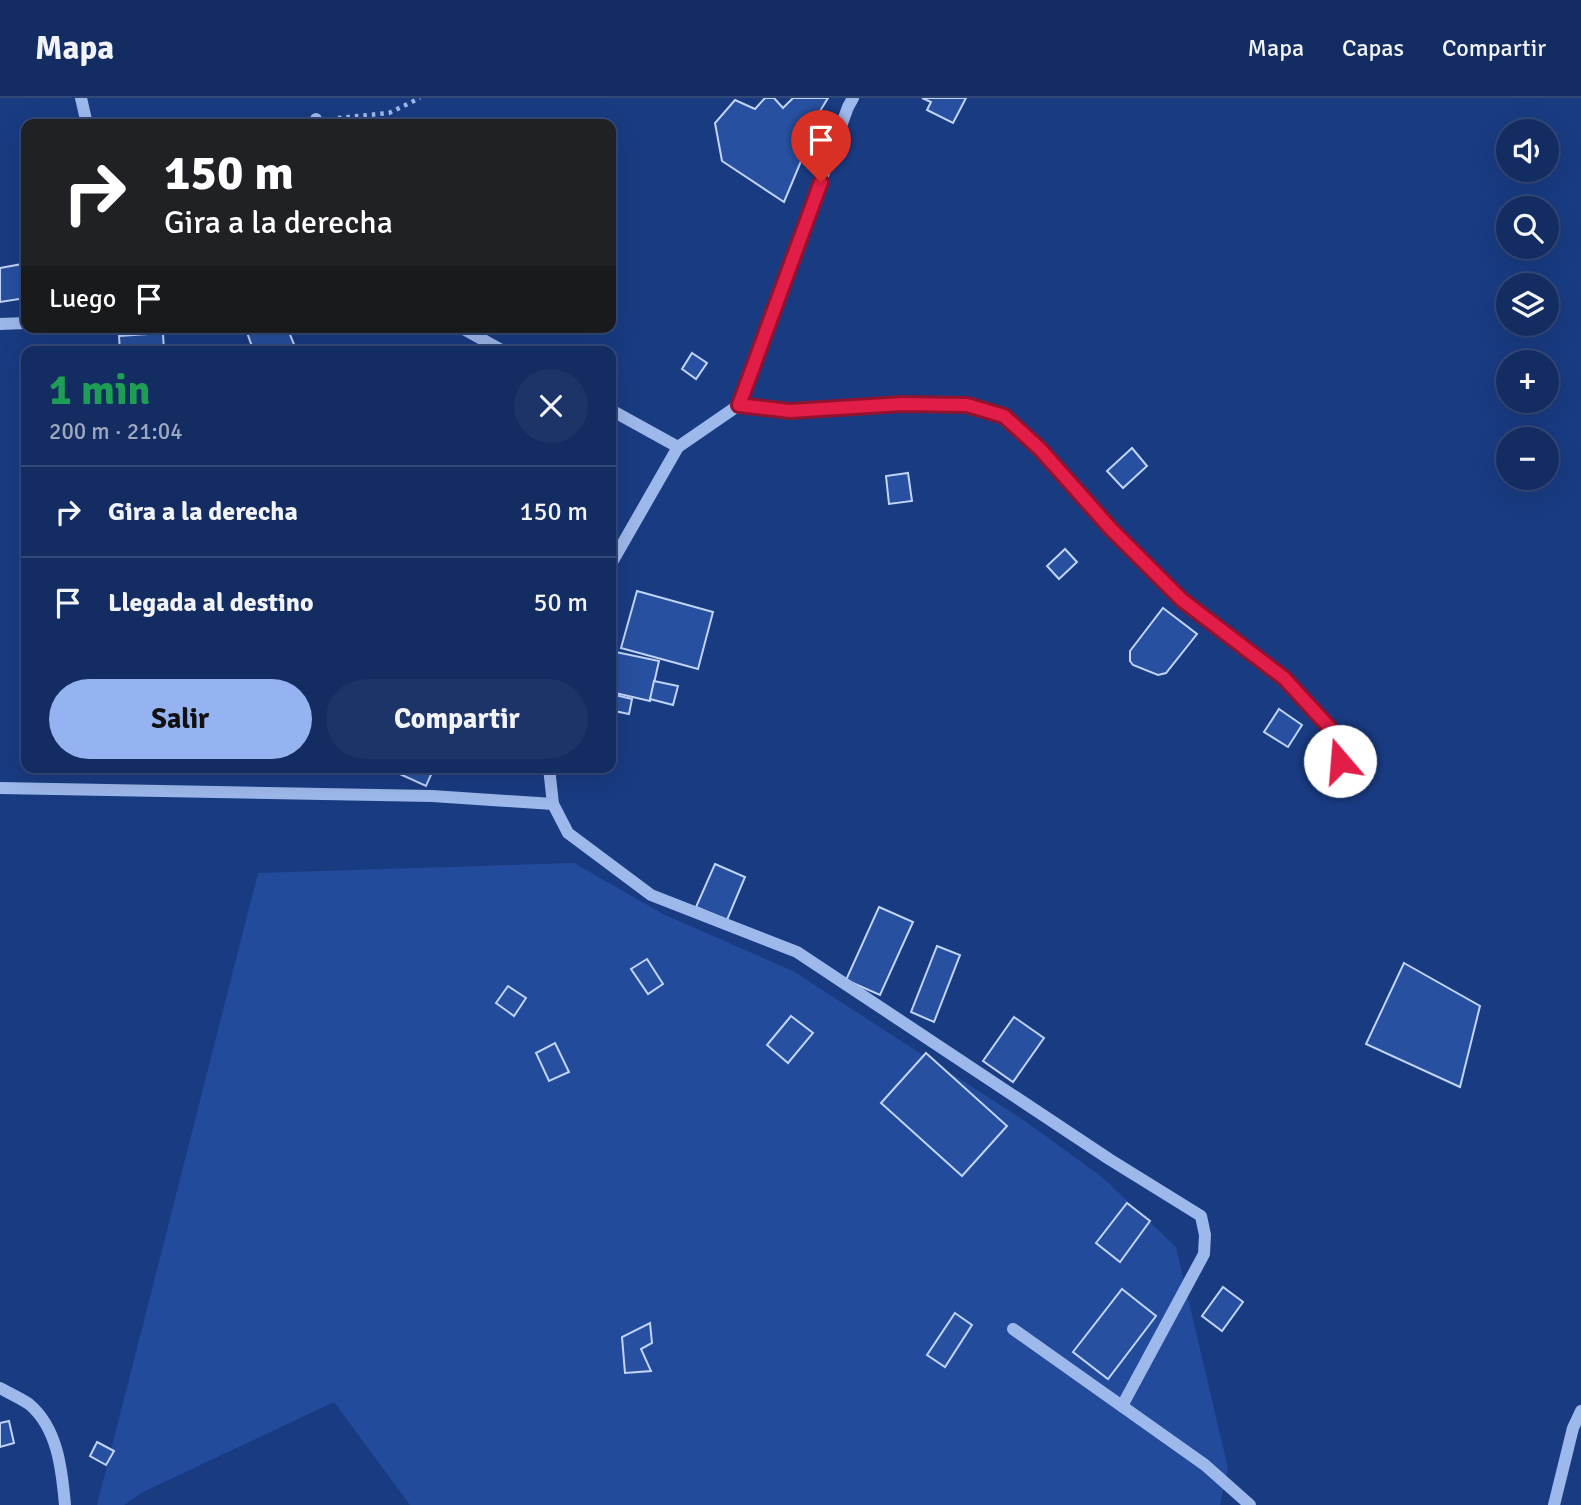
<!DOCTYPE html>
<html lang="es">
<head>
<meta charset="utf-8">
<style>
  :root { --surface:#132c62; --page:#1c3468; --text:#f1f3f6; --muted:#9da7be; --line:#324877; --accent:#95b2f1 }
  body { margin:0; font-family:Signika,sans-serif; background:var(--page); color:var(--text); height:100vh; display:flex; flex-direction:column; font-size:26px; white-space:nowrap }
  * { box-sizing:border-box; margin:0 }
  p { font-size:23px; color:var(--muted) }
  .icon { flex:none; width:38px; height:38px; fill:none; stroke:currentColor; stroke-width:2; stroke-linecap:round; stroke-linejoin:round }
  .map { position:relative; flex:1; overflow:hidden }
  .details { position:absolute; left:21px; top:248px; width:595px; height:427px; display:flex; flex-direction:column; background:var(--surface); border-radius:14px; box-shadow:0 7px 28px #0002,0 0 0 2px var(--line) }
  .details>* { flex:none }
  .top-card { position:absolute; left:21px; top:21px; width:595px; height:214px; border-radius:14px; box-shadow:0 7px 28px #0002,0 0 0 2px var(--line); background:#202124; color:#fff; overflow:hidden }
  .fabs { position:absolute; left:1496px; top:21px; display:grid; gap:14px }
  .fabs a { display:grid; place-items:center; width:63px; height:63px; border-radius:50%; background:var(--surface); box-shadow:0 7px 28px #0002,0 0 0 2px var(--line); font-size:35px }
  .pin { position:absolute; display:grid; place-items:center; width:60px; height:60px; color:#fff; margin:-72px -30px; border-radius:50% 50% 50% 0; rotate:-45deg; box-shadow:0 0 7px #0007 }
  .pin .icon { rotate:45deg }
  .me { position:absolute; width:77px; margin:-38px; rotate:342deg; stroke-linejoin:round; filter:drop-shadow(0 0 5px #0008) }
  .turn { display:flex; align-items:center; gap:24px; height:147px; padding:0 28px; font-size:32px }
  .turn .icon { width:91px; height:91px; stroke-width:2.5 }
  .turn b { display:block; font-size:49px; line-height:60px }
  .then { display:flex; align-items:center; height:66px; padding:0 28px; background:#0003; gap:14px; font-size:26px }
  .round { display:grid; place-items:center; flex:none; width:74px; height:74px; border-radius:37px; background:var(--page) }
  .overview { display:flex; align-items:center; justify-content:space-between; height:119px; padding:0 28px }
  h1 { font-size:42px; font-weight:800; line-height:52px; color:#1e9e55 }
  .cta { display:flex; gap:14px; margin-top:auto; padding:14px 28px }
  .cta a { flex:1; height:80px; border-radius:42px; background:var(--accent); color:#111; font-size:28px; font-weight:800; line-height:80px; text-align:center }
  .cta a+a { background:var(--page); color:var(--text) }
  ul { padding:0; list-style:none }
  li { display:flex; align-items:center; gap:21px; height:91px; padding:0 28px; border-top:2px solid var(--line) }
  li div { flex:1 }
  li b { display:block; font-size:26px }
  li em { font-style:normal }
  header { display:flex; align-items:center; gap:42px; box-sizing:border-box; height:98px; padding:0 35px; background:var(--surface); border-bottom:2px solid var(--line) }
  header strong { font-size:33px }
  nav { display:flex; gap:38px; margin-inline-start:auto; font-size:24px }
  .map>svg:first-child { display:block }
  .green { fill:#224b9b }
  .building { fill:#2750a0; stroke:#c1d4f8; stroke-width:2 }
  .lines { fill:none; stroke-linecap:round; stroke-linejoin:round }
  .path { stroke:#9db8eb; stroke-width:4.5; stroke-dasharray:3.5 5; stroke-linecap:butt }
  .minor { stroke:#9db8eb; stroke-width:12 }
  .route-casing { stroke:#92132f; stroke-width:18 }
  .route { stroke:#e11d48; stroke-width:12 }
</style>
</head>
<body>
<header>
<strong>Mapa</strong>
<nav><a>Mapa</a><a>Capas</a><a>Compartir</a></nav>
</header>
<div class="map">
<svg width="1581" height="1407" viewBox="0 0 1581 1407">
  <rect width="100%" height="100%" fill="#193b82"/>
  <polygon class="green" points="574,765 665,817 793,873 1025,1023 1102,1079 1176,1149 1228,1370 1220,1407 410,1407 334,1304 141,1395 124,1407 97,1407 258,775"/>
  <g class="building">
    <polygon points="765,0 774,0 783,10 793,0 828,0 820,13 828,20 804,56 784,104 722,63 715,25 735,2 755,11"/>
    <polygon points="922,0 966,0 953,25 927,12 931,4"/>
    <polygon points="22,166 26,189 26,200 0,204 0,170"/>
    <polygon points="245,229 287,229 297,254 254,254"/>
    <polygon points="163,235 164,254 120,254 119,238"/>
    <polygon points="692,255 707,265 696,281 682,271"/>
    <polygon points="1132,350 1147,368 1123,390 1107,373"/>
    <polygon points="908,375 912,403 889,406 886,378"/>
    <polygon points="1065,451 1077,464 1059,481 1047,468"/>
    <polygon points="637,493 713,514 698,571 621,550"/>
    <polygon points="1163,510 1197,536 1166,575 1158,577 1133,567 1130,563 1130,553"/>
    <polygon points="611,553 659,563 650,603 611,594"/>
    <polygon points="654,583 678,588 673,607 650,601"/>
    <polygon points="611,596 632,601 629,616 614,613 611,629"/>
    <polygon points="1279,611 1302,627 1288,649 1264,634"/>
    <polygon points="392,670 434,670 426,688 391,672"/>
    <polygon points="715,766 745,779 727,822 696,809"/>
    <polygon points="879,809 913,824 880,897 846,882"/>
    <polygon points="937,848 960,857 934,924 911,914"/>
    <polygon points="647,861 663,886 648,896 631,871"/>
    <polygon points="1404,865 1480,908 1460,989 1366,946"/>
    <polygon points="508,888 526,900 514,918 496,905"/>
    <polygon points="791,918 813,935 788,965 767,947"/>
    <polygon points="1014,919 1044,940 1013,984 983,963"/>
    <polygon points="555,945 569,974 549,983 536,955"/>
    <polygon points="926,955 1007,1028 962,1078 881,1005"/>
    <polygon points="1127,1105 1150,1123 1120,1164 1096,1145"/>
    <polygon points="1223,1189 1243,1204 1222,1233 1202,1218"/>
    <polygon points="1122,1191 1156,1218 1108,1281 1073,1254"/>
    <polygon points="955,1215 972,1227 945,1269 927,1257"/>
    <polygon points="650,1225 652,1245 641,1251 651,1273 625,1275 622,1239"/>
    <polygon points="9,1323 14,1345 0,1349 0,1325"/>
    <polygon points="97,1344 114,1353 106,1367 90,1358"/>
  </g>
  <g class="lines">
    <polyline class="path" points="338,20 389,15 420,0"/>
    <g class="minor">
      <polyline points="81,0 87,26"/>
      <polyline points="316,26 316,21"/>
      <polyline points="0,226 26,225"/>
      <polyline points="460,229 505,254"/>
      <polyline points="739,307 790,313 902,306 967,307 1004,318 1040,351 1111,431 1182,502 1284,580 1329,629 1340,663"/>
      <polyline points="611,312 678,349"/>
      <polyline points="611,466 678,349 739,307 848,9 853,0"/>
      <polyline points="549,670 553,706 568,735 651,797 797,854 1109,1061 1201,1118 1205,1137 1204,1156 1122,1308"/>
      <polyline points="0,690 432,698 553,706"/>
      <polyline points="1013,1231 1205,1367 1250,1407"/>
      <path d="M0 1290C9 1295 20 1300 29 1306 58 1330 62 1373 65 1407"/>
      <polyline points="1554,1407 1573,1330 1581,1313"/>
    </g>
  </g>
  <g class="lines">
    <g class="route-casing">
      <polyline id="route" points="821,84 739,307 790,313 902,306 967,307 1004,318 1040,351 1111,431 1182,502 1284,580 1329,629 1340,663"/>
    </g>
    <use href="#route" class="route"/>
  </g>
</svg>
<div class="fabs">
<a><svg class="icon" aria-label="sound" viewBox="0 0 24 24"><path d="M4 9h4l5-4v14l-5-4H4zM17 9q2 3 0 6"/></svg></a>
<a><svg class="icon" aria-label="search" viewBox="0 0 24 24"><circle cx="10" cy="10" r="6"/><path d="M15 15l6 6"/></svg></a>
<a><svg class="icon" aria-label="layers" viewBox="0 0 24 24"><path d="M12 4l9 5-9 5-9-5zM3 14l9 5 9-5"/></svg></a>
<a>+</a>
<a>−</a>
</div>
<div class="pin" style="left:821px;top:84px;background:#d93025"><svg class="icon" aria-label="arrive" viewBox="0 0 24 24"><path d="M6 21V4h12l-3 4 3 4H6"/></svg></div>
<svg class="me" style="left:1340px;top:663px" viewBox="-20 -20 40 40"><circle r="19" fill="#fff"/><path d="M0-13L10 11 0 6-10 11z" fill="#e11d48"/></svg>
<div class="top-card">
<div class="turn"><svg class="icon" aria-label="right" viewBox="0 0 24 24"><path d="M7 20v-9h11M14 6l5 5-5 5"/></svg><div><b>150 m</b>Gira a la derecha</div></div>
<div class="then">Luego<svg class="icon" aria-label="arrive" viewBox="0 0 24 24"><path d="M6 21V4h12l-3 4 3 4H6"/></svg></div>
</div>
<section class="details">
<div class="overview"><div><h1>1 min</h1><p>200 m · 21:04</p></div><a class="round"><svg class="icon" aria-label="close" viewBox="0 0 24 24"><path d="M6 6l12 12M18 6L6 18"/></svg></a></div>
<ul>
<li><svg class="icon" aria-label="right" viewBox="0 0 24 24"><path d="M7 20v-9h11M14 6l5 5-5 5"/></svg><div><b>Gira a la derecha</b></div><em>150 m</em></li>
<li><svg class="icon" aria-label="arrive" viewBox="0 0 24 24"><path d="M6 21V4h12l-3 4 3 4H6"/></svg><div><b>Llegada al destino</b></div><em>50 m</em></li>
</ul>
<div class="cta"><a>Salir</a><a>Compartir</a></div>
</section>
</div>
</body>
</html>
